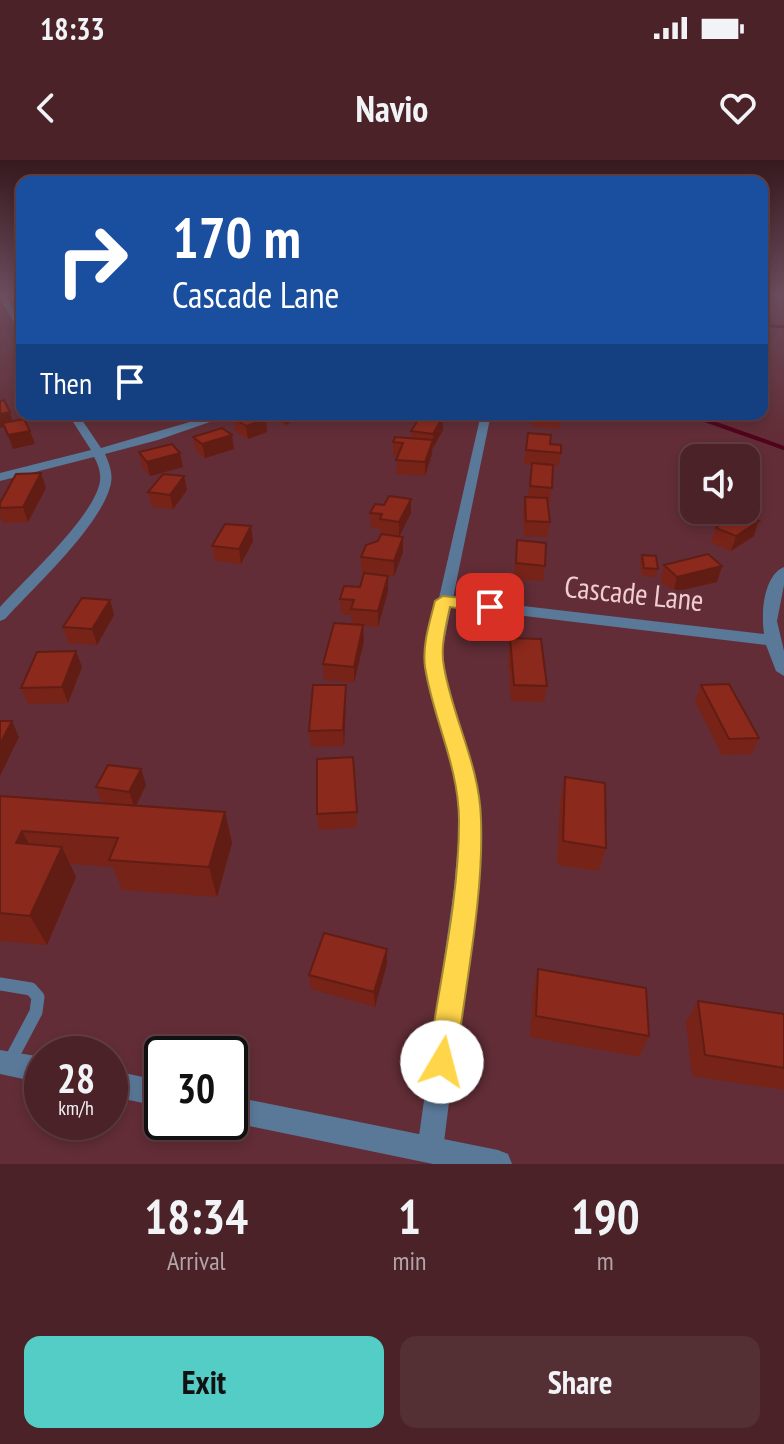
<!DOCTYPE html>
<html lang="en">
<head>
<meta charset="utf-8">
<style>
  :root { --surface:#4a2228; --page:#542f34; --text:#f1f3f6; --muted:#b2a4a8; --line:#613f45; --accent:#54cdc7 }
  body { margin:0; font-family:"PT Sans Narrow",sans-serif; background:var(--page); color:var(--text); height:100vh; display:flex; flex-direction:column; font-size:30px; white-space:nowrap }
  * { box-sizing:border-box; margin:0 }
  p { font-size:26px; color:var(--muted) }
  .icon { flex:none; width:44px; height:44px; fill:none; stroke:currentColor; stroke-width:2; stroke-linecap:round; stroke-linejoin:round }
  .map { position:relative; height:1004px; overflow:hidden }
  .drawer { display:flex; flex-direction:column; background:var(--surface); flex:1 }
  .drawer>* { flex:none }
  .top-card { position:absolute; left:16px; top:16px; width:752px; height:244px; border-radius:16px; box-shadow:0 4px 12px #0003,0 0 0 2px var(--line); background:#1a4fa0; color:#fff; overflow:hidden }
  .controls { position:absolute; left:680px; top:284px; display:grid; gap:16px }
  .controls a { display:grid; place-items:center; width:80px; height:80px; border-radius:16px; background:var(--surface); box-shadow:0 4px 12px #0003,0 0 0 2px var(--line); font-size:40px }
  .speed { position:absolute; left:24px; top:876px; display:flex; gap:16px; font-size:40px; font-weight:700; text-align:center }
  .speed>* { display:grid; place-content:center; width:104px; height:104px; border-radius:50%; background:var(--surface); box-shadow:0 4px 12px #0003,0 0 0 2px var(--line); line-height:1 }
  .speed small { font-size:20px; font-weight:400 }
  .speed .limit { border:4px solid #111; border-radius:12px; background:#fff; color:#111 }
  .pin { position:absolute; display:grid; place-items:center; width:68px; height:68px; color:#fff; margin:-34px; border-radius:16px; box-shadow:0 4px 12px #0006 }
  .me { position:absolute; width:88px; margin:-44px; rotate:8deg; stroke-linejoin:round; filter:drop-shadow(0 0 6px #0008) }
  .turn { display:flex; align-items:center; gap:28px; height:168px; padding:0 24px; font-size:36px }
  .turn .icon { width:104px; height:104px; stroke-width:2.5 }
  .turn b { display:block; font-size:56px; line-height:68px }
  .then { display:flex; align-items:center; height:76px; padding:0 24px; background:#0003; gap:16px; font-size:30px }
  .eta { display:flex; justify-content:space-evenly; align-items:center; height:136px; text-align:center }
  .eta b { font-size:48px; font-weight:600; line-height:56px }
  .primary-button { display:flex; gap:16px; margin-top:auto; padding:16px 24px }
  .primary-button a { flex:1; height:92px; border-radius:16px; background:var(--accent); color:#111; font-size:32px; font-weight:600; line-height:92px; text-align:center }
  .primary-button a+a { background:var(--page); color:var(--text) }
  .status { display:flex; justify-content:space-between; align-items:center; height:56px; padding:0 40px; background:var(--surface); direction:ltr }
  .status svg { height:22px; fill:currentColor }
  header { display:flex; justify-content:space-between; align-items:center; height:104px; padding:0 24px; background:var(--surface); font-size:36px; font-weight:600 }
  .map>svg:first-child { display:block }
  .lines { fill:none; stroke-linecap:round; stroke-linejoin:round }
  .stream-far1 { stroke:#50031c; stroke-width:3 }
  .stream { stroke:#50031c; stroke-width:4 }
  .service { stroke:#5a7898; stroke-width:13 }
  .minor { fill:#5a7898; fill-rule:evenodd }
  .tertiary { fill:#5a7898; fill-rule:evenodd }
  .wall { fill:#782318 }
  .shaded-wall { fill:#611d14 }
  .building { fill:#8b291c; stroke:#611d14; stroke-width:2 }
  .route { fill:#ffd54a; stroke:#a68a30; stroke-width:2 }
  .labels { text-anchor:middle; stroke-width:8; stroke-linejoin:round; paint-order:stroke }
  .street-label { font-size:30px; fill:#efcdd1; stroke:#622d36 }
</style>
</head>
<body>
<div class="status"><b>18:33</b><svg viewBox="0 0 49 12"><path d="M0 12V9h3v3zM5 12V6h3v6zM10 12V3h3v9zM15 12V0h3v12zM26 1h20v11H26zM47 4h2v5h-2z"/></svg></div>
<header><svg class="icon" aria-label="back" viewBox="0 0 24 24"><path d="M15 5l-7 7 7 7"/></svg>Navio<svg class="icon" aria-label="heart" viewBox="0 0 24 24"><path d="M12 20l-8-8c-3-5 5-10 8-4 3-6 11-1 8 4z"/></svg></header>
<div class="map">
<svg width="784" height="1004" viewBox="0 0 784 1004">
  <rect width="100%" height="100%" fill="#622d36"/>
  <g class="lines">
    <polyline class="stream-far1" points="762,165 784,167"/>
    <polyline class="stream" points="688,254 784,288"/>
    <polyline class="service" points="0,824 31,829 38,837 36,852 10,901"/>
    <path class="minor" d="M481 254H491L453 438 764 474C761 454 763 416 784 407V425L777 461 784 491V516L776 511 766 485 451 447 442 493 445 519 475 614 480 660 476 728 443 990 439 999 430 1003 421 999 417 990 454 728 460 660 457 614 429 519 426 493 437 444 436 441 439 438Z"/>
    <g class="tertiary">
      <polygon points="0,134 5,134 22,162 22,172 18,169 0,139"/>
      <path d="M68 254H78L101 288 217 254H233L158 280 105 294C109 303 113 313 111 323 103 364 34 427 5 459L0 461V447C25 419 95 356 100 321 101 312 98 304 94 297L0 321V313L91 290Z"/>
      <polygon points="0,890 42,897 42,923 0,914"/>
      <polygon points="110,910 162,921 162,947 110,936"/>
      <polygon points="230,936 498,990 508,994 512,1004 433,1004 230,962"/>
    </g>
  </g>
  <g class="wall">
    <polygon points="272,254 306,254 306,256 285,265 273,259"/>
    <polygon points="533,254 561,254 559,269 532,267"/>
    <polygon points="443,256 443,270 432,288 432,294 425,316 396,314 398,297 393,296 393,282 411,278 411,271"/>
    <polygon points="234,258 267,272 248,279 235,271"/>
    <polygon points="528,273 550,284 561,293 558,307 553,307 550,342 548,342 550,362 547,377 524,376 523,352 525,337 528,337 532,305 524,304"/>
    <polygon points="193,277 234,289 205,298 196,291"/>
    <polygon points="139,292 180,293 183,307 150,316 142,306"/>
    <polygon points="184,316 187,330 173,349 152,347 148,332"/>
    <polygon points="46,328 28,362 3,363 0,355 0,343"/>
    <polygon points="370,353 411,353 399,376 403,392 394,416 361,412 361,397 378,381 381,374 380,369 371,367"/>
    <polygon points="758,361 759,361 754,376 731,391 711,383 716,368"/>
    <polygon points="517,380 545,406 543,421 514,419"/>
    <polygon points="253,381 241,404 215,401 212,386"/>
    <polygon points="642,395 658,409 656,417 642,416 640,402"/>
    <polygon points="664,405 722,406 717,422 673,432 660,420"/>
    <polygon points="388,416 388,431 378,467 363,466 364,481 354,523 324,520 323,504 352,464 351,455 341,454 340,439 360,427"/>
    <polygon points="110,440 114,455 97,485 68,483 63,467"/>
    <polygon points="510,478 547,526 544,542 511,541 508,494"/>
    <polygon points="82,507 68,543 28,544 21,528"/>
    <polygon points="701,525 759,578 752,594 722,595 695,541"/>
    <polygon points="346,541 344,586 311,587 309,571"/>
    <polygon points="353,597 357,667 319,670 317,654"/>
    <polygon points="141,609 146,625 136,646 225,652 232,683 217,737 122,730 113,707 70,704 76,717 47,785 0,781 0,636 102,643 96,627"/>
    <polygon points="565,617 606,688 599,711 557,705 560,641"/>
    <polygon points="387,804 375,847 311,829 309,815"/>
    <polygon points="538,809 649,876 639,897 530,877 533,831"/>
    <polygon points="698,841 784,854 784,930 692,916 686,862"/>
  </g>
  <g class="shaded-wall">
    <polygon points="10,252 14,265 0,268 0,254"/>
    <polygon points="284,254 306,254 306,256 285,265"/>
    <polygon points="443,256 443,270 433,288 433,274"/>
    <polygon points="266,259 267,272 248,279 246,266"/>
    <polygon points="30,271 35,284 13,289 8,275"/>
    <polygon points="232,275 234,289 205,298 202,284"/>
    <polygon points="433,280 432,294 425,316 425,302"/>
    <polygon points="180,293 183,307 150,316 147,302"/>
    <polygon points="41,313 46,328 28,362 23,347"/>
    <polygon points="184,316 187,330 173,349 170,335"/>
    <polygon points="411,339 411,353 399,377 399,362"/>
    <polygon points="760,355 754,376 731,391 736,376"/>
    <polygon points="251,366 253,381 241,404 239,389"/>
    <polygon points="403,377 403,392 394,416 394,401"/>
    <polygon points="722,406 717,422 673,432 677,417"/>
    <polygon points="388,416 388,431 378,467 378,451"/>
    <polygon points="110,440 114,455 97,485 92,469"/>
    <polygon points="363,465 364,481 354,523 354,507"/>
    <polygon points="76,491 82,507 68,543 62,527"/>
    <polygon points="346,525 346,541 344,586 343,570"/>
    <polygon points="12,561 19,577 0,616 0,584"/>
    <polygon points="141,609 146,625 135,648 129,632"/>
    <polygon points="225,652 232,683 217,737 209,707"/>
    <polygon points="22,671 38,701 16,683"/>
    <polygon points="62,687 76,717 47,785 30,756"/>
    <polygon points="387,789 387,804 375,847 374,832"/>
  </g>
  <g class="building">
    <polygon points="4,240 10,252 0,254 0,241"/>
    <polygon points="244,254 257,254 266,259 246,266 234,258"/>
    <polygon points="422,254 443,256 433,274 411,271"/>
    <polygon points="24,259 30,271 8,275 3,263"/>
    <polygon points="222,268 232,275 202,284 193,277"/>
    <polygon points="528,273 551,275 550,284 561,285 561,293 526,290"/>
    <polygon points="395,277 433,280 425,302 396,300 403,283 393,282"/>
    <polygon points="172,284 180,293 147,302 139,292"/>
    <polygon points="532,303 553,305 552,328 530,326"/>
    <polygon points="41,313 23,347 0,348 0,343 16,314"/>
    <polygon points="163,314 184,316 170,335 148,332"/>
    <polygon points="389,336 411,339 399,362 380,359 382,354 370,353 375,344 384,345"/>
    <polygon points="525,337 547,338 550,362 526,361"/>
    <polygon points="746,349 760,355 755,359 759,361 736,376 716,368 737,350"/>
    <polygon points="225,364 251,366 239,389 212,386"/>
    <polygon points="381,374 403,377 394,401 361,397 366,385 378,381"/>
    <polygon points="517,380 546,383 545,406 516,403"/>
    <polygon points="708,394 722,406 677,417 664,405"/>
    <polygon points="642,395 656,396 658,409 644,408"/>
    <polygon points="364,413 388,416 378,451 351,449 354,440 340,439 344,426 360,427"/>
    <polygon points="82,438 110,440 92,469 63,467"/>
    <polygon points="334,463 363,465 354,507 323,504"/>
    <polygon points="510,478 541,479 547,526 514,525"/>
    <polygon points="76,491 62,527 21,528 37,492"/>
    <polygon points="729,524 759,578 729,579 701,525"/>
    <polygon points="313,525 346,525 343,570 309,571"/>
    <polygon points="0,561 12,561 0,584"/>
    <polygon points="353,597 357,652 317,654 317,599"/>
    <polygon points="108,605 141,609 129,632 96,627"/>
    <polygon points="565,617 605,623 606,688 563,681"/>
    <polygon points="0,636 225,652 209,707 109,700 118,678 22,671 16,683 62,687 30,756 0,753"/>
    <polygon points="324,773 387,789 374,832 309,815"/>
    <polygon points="538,809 646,828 649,876 536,856"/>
    <polygon points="698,841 784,854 784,908 705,895"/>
  </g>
  <linearGradient id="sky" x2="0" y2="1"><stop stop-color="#36191e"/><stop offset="0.49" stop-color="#6b4c5d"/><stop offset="1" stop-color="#6b4c5d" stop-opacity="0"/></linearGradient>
  <rect width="784" height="274" fill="url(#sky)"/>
  <path class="route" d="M443 436 490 441 498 447 490 452 450 447C446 466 440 487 444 507 453 559 480 606 481 660 484 736 465 826 456 902L452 912 442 916 432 912 428 902C439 823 459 741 459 661 459 606 433 559 425 507 422 485 430 461 435 441Z"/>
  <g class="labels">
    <g class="street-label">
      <text transform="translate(634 434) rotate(6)" y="10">Cascade Lane</text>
    </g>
  </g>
</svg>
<div class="controls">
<a><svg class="icon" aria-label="sound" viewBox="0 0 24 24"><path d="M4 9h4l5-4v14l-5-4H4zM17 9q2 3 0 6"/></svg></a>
</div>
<div class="speed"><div>28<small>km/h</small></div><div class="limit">30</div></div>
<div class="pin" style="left:490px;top:447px;background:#d93025"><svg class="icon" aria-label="arrive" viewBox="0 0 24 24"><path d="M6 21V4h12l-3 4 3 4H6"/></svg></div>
<svg class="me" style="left:442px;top:902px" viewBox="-20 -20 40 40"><circle r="19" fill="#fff"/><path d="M0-13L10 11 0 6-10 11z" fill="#ffd54a"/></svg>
<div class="top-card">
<div class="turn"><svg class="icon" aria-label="right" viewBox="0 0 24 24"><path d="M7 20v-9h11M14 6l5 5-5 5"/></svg><div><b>170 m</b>Cascade Lane</div></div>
<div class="then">Then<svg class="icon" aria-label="arrive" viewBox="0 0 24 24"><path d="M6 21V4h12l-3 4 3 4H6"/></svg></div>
</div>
</div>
<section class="drawer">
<div class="eta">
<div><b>18:34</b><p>Arrival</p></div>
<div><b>1</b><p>min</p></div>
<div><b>190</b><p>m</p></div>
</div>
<div class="primary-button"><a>Exit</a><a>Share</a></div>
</section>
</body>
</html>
